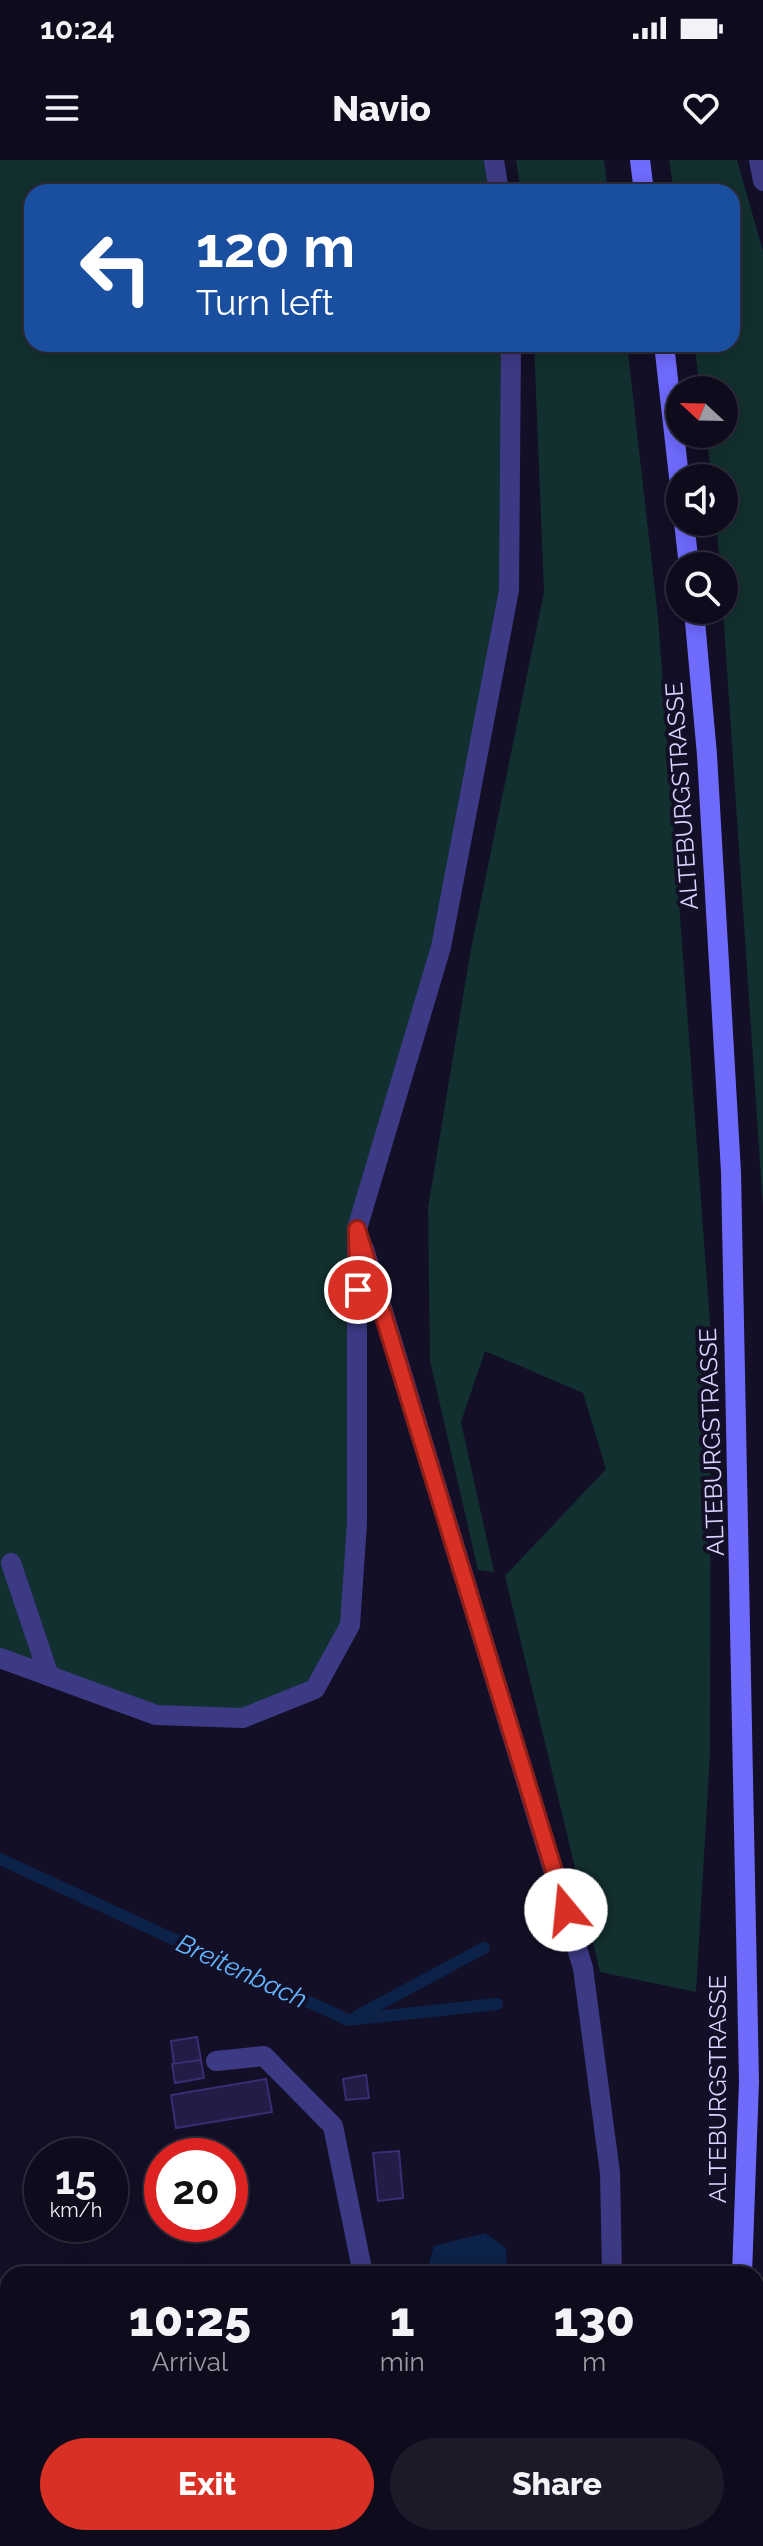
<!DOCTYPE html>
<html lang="en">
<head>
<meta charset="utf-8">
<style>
  :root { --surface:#0e0b1c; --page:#1c1929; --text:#f1f3f6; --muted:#9b9ba3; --line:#2e2b3b; --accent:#d93025 }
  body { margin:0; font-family:Raleway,sans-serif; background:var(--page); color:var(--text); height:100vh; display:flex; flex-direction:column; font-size:30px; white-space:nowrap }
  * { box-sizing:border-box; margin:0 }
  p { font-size:26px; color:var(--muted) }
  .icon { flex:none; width:44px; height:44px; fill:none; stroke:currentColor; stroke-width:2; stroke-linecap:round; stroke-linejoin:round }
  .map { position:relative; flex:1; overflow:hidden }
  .details { position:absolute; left:0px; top:2106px; width:764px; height:280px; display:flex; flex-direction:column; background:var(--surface); border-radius:24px 24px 0 0; box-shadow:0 4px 20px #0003,0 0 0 2px var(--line) }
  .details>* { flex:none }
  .banner { position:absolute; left:24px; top:24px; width:716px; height:168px; border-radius:24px; box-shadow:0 4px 20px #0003,0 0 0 2px var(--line); background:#1a4fa0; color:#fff; overflow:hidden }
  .needle { width:52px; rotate:292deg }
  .buttons { position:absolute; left:666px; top:216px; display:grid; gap:16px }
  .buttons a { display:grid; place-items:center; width:72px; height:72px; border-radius:50%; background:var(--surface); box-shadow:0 4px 20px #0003,0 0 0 2px var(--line); font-size:40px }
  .speed { position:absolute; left:24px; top:1978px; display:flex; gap:16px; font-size:40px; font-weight:700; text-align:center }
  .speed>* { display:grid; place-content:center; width:104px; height:104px; border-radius:50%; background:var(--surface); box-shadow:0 4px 20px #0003,0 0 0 2px var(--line); line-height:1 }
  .speed small { font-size:20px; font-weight:400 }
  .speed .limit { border:12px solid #d22; background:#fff; color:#111 }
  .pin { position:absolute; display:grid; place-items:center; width:68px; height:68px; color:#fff; margin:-34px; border:4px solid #fff; border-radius:50%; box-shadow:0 2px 8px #0007 }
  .me { position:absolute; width:88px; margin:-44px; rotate:343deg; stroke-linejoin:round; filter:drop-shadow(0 0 6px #0008) }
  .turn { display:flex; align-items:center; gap:28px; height:168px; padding:0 40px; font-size:36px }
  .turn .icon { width:104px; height:104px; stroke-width:2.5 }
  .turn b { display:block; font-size:56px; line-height:68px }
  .eta { display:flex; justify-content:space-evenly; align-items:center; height:136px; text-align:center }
  .eta b { font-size:48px; font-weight:800; line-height:56px }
  .button { display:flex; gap:16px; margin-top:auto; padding:16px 40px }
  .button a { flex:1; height:92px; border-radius:48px; background:var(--accent); color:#fff; font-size:32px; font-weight:800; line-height:92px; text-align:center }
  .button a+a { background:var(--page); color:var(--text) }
  .status { display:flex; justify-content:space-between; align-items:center; height:56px; padding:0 40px; background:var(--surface); direction:ltr }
  .status svg { height:22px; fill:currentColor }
  header { display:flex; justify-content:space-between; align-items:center; height:104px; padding:0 40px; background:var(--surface); font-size:36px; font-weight:800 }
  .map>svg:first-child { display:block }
  .green { fill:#12302f }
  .water { fill:#0c2248 }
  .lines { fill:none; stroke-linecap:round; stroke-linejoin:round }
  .stream { stroke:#0c2248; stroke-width:12 }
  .building { fill:#241b47; stroke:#3b2d73; stroke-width:2 }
  .lane { stroke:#3d3a85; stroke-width:20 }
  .secondary { stroke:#6f6bff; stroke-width:20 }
  .route-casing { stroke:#8d1f18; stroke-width:20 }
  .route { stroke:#d93025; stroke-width:14 }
  .labels { text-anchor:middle; stroke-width:8; stroke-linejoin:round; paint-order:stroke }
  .street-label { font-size:24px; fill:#d9d4ff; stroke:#130f26 }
  .water-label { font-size:26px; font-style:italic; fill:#62b6ff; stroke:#130f26 }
</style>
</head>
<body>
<div class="status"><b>10:24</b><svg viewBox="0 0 49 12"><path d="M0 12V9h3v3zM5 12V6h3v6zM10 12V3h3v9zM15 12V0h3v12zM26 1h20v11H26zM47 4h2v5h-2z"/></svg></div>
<header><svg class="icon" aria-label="menu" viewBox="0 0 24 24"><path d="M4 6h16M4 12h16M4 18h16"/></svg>Navio<svg class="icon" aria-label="heart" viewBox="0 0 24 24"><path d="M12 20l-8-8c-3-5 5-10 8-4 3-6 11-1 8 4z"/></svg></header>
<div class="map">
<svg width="763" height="2386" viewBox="0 0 763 2386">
  <rect width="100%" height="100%" fill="#130f26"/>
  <g class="green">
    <polygon points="0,0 494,0 499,32 32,32 32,184 511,184 509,430 441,787 357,1068 350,1465 315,1529 243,1558 156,1555 0,1498"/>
    <polygon points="516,0 604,0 608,32 521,32"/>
    <polygon points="669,0 737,0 763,91 763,1048 723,450 724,406 720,406 716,362 724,362 724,318 712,318 706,274 724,274 724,230 700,230 694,184 732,184 732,32 674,32"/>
    <polygon points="534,184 627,184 658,457 711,1176 710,1593 696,1832 600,1812 505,1416 606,1309 583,1233 485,1191 461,1262 494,1412 478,1410 430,1201 428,1048 470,794 544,432"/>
    <polygon points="763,2125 763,2386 728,2386 728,2378 756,2378 756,2127"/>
  </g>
  <polygon class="water" points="485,2073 506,2088 507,2114 426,2114 434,2086"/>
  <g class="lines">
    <g class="stream">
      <polyline points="0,1699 348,1860 497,1844"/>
      <polyline points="357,1856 484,1788"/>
    </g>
  </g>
  <g class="building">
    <polygon points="197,1877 201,1900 174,1904 171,1881"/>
    <polygon points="201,1900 204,1918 175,1923 172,1904"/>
    <polygon points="366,1915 369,1938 346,1940 343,1919"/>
    <polygon points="266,1919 272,1952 176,1968 171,1935"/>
    <polygon points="399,1991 403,2038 378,2041 373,1993"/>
    <polygon points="107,2378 173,2378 173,2381 108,2386"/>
  </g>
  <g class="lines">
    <g class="lane">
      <polyline points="494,0 499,32"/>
      <polyline points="759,0 763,21"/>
      <polyline points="364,1089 583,1808 610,2013 612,2114"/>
      <polyline points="11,1403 49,1516"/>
      <polyline points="0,1498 156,1555 243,1558 315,1529 350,1465 357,1363 357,1069 441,787 509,430 511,184"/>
      <polyline points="216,1901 264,1896 333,1966 363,2114"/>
      <polyline points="385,2386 409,2378"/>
    </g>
    <g class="secondary">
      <polyline points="640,0 644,32"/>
      <polyline points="664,184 680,326"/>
      <polyline points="684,362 689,406"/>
      <polyline points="694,450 707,595 731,1012 749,1922 742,2114"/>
      <polyline points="728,2386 728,2378"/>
    </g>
  </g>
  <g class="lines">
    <g class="route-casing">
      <polyline id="route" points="358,1130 357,1069 566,1750"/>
    </g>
    <use href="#route" class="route"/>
  </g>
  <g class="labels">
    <g class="street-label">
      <text transform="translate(682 636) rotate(-94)" y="8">ALTEBURGSTRASSE</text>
      <text transform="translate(712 1282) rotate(-92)" y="8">ALTEBURGSTRASSE</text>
      <text transform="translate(718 1929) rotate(-90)" y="8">ALTEBURGSTRASSE</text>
    </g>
    <g class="water-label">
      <text transform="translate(242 1811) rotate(25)" y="9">Breitenbach</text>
    </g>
  </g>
</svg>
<div class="buttons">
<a><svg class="needle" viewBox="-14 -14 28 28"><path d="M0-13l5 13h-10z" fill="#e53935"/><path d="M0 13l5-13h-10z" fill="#9b9ba3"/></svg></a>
<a><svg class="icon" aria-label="sound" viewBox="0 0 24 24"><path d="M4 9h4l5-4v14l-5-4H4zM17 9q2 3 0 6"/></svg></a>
<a><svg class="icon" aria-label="search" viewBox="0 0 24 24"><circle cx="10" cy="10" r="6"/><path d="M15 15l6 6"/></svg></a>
</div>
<div class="speed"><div>15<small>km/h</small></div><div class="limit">20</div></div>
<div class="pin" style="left:358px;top:1130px;background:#d93025"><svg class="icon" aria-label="arrive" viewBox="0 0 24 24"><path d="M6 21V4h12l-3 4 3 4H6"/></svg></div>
<svg class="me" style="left:566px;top:1750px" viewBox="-20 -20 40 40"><circle r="19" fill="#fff"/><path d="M0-13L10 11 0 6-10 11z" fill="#d93025"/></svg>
<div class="banner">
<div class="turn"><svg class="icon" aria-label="left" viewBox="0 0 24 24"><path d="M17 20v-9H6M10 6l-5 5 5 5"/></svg><div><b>120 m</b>Turn left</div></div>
</div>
<section class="details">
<div class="eta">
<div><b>10:25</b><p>Arrival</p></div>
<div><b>1</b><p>min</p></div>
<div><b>130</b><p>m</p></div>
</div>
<div class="button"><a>Exit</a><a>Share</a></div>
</section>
</div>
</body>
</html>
